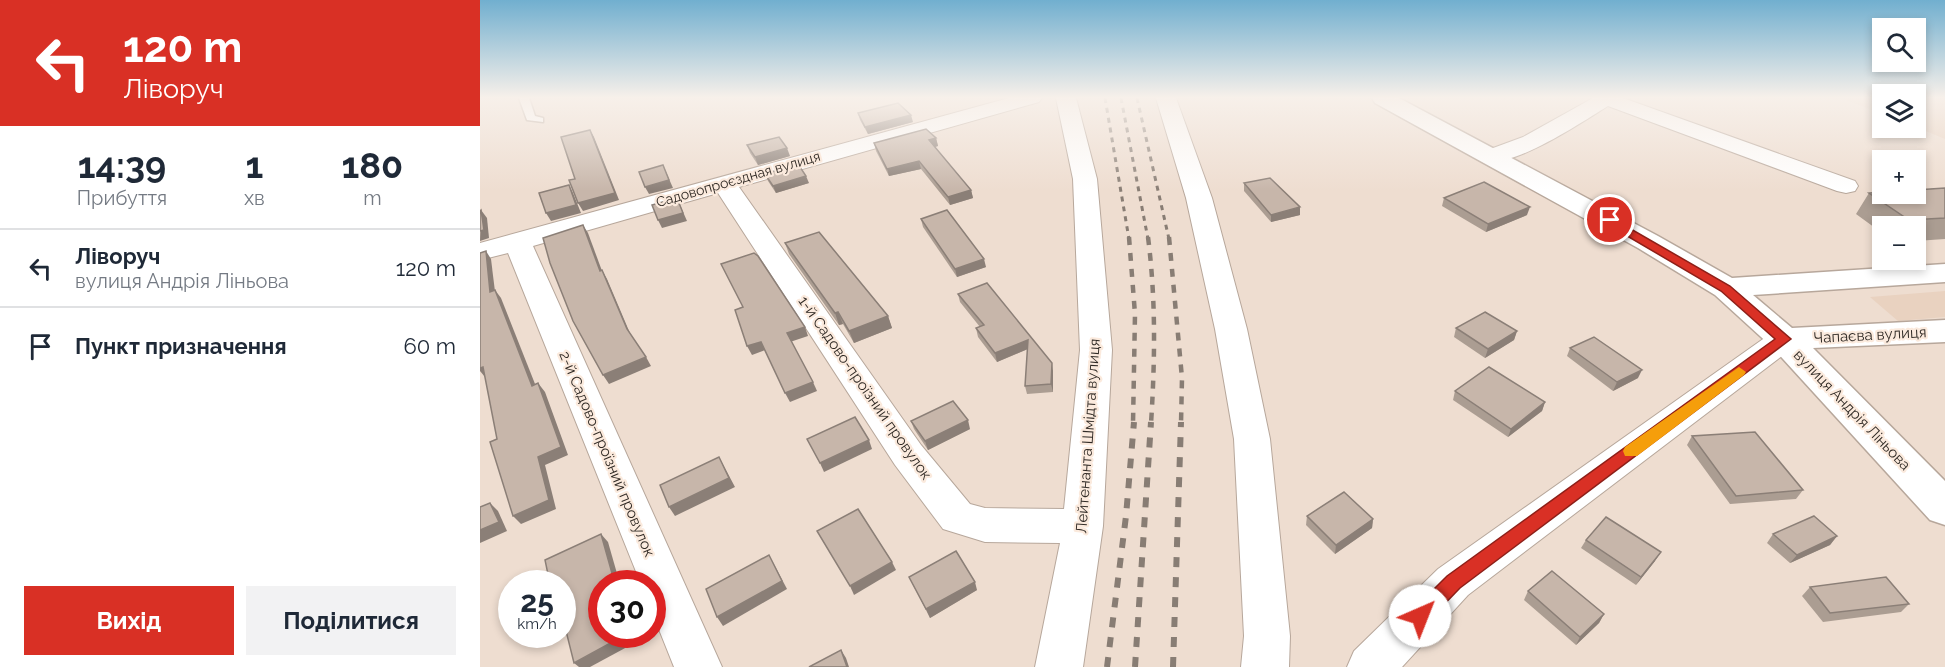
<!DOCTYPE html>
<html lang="uk">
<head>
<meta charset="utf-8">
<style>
  :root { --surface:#fff; --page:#f2f2f3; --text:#1f2937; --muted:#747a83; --line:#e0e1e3; --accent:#d93025 }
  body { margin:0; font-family:Raleway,sans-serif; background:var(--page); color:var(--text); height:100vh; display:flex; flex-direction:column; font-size:22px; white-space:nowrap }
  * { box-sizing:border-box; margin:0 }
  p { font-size:20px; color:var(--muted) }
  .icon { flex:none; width:33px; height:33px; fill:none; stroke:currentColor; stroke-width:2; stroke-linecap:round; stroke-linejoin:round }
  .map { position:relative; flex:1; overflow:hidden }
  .panel { display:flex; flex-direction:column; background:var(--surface); width:480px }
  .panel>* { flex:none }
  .banner { background:#d93025; color:#fff; overflow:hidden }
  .tools { position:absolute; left:1392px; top:18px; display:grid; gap:12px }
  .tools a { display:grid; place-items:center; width:54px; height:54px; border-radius:0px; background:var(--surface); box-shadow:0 3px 9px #0003; font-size:30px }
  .speed { position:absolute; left:18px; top:570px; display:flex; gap:12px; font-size:30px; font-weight:700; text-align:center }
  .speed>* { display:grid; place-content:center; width:78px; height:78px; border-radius:50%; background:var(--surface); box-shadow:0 3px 9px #0003; line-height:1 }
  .speed small { font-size:15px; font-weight:400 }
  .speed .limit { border:9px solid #d22; background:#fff; color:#111 }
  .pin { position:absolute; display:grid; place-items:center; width:51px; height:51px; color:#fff; margin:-26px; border:3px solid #fff; border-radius:50%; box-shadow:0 2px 6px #0007 }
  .me { position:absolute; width:66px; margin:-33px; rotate:44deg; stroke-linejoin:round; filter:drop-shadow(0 0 4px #0008) }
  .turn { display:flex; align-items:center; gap:21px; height:126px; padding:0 24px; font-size:27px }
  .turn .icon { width:78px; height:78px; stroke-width:2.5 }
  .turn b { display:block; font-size:42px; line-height:51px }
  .eta { display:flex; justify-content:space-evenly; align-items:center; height:102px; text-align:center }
  .eta b { font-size:36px; font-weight:700; line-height:42px }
  .primary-button { display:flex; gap:12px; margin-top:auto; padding:12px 24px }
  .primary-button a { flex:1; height:69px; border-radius:0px; background:var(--accent); color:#fff; font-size:24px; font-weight:700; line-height:69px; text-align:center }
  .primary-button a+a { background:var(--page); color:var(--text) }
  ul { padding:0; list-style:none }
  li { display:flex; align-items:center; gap:18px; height:78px; padding:0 24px; border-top:2px solid var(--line) }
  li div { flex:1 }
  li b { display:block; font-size:22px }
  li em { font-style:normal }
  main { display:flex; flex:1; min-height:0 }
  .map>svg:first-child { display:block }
  .built { fill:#e9d2c0 }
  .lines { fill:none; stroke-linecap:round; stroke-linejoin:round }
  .lane-casing { stroke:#b7a79b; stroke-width:3 }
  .street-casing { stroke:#b7a79b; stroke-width:2 }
  .secondary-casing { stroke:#b7a79b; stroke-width:3 }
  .lane { fill:#fff; fill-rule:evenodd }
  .street { fill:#fff; fill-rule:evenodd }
  .secondary { fill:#fff; fill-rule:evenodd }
  .rail-far2 { stroke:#887d74; stroke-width:3; stroke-dasharray:5 5; stroke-linecap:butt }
  .rail-far1 { stroke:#887d74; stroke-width:4.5; stroke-dasharray:8 8; stroke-linecap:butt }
  .rail { stroke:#887d74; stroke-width:6; stroke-dasharray:10 10; stroke-linecap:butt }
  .wall { fill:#ab9d92 }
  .shaded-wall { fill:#8b7f77 }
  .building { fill:#c7b6aa; stroke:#8b7f77; stroke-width:1.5 }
  .route { fill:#d93025; stroke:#8d1f18; stroke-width:1.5 }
  .slow { fill:#f59e0b }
  .labels { text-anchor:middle; stroke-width:4.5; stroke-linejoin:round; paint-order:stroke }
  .far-street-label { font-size:14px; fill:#302a25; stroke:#fbeadd }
  .street-label { font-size:15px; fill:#302a25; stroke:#fbeadd }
</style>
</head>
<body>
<main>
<section class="panel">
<div class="banner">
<div class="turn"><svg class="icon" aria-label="left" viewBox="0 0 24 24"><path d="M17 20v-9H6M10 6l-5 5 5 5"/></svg><div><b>120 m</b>Ліворуч</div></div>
</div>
<div class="eta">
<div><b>14:39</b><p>Прибуття</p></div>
<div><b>1</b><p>хв</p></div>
<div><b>180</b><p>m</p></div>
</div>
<ul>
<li><svg class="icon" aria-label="left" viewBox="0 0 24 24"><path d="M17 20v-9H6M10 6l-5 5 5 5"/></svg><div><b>Ліворуч</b><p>вулиця Андрія Ліньова</p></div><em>120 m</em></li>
<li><svg class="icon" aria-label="arrive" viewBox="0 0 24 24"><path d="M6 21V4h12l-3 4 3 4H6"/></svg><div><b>Пункт призначення</b></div><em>60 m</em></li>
</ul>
<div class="primary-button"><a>Вихід</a><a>Поділитися</a></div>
</section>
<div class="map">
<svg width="1465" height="667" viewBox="0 0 1465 667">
  <rect width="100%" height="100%" fill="#eeddd0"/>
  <g class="built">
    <polygon points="1361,98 1402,98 1402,114"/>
    <polygon points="1436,98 1465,98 1465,139 1436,127"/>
    <polygon points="1465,291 1465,317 1418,321 1390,297"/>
  </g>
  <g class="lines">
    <g class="lane-casing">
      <polygon id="lane" points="39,98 49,98 55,116 63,118 63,122 47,120"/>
    </g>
    <g class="street-casing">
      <g id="street">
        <polygon points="529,98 562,98 559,102 259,187 441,445 490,504 505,508 584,509 600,350 593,179 576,98 596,98 617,179 632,350 623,526 603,667 555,667 580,543 505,542 463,529 415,465 238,193 53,246 242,667 194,667 172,612 172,584 161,584 28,253 0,260 0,243"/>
        <polygon points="676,98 696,98 732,198 767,329 790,439 810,636 809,667 761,667 764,636 754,439 735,329 706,198"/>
        <path d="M1113 98H1143L1375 181 1378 186 1375 191 1366 193 1357 191 1128 106C1102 122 1034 168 1005 161L1001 156 1005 151 1043 137Z"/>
        <polygon points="1304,329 1315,332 1320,339 1315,346 988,595 922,667 867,667 874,651 958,569 1293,332"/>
      </g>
    </g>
    <g class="secondary-casing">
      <polygon id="secondary" points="892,98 919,98 1178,236 1252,278 1465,264 1465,282 1273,295 1312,328 1465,320 1465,342 1333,348 1465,481 1465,525 1450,520 1292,347 1235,295 1158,248 895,103"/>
    </g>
    <use href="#lane" class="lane"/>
    <use href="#street" class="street"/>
    <use href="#secondary" class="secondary"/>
    <g class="rail-far2">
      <polyline points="625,98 649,239"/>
      <polyline points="641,98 668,239"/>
      <polyline points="657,98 689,239"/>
    </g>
    <g class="rail-far1">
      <polyline points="649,237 655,314 653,424"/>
      <path d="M668 237C676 300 675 360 671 424"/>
      <polyline points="689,237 702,378 701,424"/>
    </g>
    <g class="rail">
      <polyline points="627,667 646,516 654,422"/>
      <polyline points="655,667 671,422"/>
      <polyline points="693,667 701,422"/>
    </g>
  </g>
  <g class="wall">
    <polygon points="378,113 433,122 388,134 380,120"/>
    <polygon points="456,138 458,146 455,147 491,190 493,198 470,205 441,169 409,176 396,151 394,143"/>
    <polygon points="267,145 310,156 278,165 270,153"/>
    <polygon points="285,174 329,183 296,193 288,181"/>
    <polygon points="764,183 820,215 791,222 764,191"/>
    <polygon points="1465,188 1465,239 1436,241 1436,226 1402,226 1402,233 1376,214 1389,193"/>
    <polygon points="964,198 1047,215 1006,232 962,206"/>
    <polygon points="441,219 506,267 477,277 443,227"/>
    <polygon points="305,243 408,316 412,328 374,343 363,324 359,325 309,254"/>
    <polygon points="507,283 573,371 573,392 547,394 545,386 548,349 517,362 498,337 496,328 500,327 480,302 478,294"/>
    <polygon points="976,328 1037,331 1034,340 1005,358 974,337"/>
    <polygon points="1090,348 1158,378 1133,391 1087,356"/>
    <polygon points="975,391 1065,402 1062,411 1028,437 973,400"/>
    <polygon points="431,421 490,429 448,450 434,429"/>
    <polygon points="1212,436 1323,490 1316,499 1250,504 1207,445"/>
    <polygon points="827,516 893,519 892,528 855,554 826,525"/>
    <polygon points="1293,534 1357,536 1350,545 1310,563 1287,543"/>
    <polygon points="1106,540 1175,561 1156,585 1101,548"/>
    <polygon points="429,577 497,590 450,618"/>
    <polygon points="1330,587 1429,604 1421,612 1343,622 1322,596"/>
    <polygon points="1048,591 1124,614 1119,623 1096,645 1044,600"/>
  </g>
  <g class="shaded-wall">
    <polygon points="431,115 433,122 388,134 385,127"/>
    <polygon points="110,130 114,137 139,200 103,211 98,203"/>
    <polygon points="456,138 458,146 451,148 449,140"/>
    <polygon points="307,148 310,156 278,165 275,157"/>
    <polygon points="439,161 441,169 409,176 407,169"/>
    <polygon points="183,165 193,188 169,194 165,187"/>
    <polygon points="326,176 329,183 296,193 293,186"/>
    <polygon points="89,185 93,193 101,213 71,221 66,213"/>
    <polygon points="491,190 493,198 470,205 468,197"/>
    <polygon points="197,198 207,221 182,228 178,220"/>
    <polygon points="820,207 820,215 791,222 791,215"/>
    <polygon points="1050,207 1047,215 1006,232 1008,224"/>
    <polygon points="1,210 7,218 9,238 0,241"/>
    <polygon points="103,225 108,233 125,279 120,271"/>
    <polygon points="6,251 11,259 16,300 10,292"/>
    <polygon points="504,259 506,267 477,277 475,269"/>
    <polygon points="122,270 127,279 152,338 147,329"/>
    <polygon points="15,290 21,298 59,394 52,386"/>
    <polygon points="358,312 363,324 359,325 355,313"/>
    <polygon points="408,316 412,328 374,343 369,331"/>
    <polygon points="325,327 328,336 310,342 307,333"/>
    <polygon points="1037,331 1034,340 1005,358 1008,349"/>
    <polygon points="548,340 550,348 517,362 515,353"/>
    <polygon points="281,342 285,350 272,355 267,346"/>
    <polygon points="166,357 171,366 129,384 123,375"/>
    <polygon points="572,363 573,371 573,392 571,384"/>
    <polygon points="3,367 5,377 0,371 0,368"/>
    <polygon points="1162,370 1158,378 1133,391 1137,382"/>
    <polygon points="333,382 337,391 310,402 305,393"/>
    <polygon points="58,383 65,392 88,455 65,465 76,509 41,524 33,516 58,457"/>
    <polygon points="1065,402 1062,411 1028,437 1031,429"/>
    <polygon points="488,420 490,429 448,450 445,441"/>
    <polygon points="389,440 392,449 344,472 340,463"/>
    <polygon points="239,457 255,487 195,516 189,507"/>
    <polygon points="10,503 18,511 27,531 0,543 0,530"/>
    <polygon points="893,519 892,528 855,554 856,545"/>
    <polygon points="121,534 128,542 140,584 135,584"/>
    <polygon points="1357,536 1350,545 1310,563 1317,555"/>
    <polygon points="1181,552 1175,561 1156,585 1161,577"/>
    <polygon points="289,555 307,589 243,626 237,617"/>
    <polygon points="412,562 416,570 374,595 370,586"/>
    <polygon points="495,582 497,590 450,618 446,609"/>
    <polygon points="1124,614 1119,623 1096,645 1100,637"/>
    <polygon points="147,634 159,634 160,640 110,667 99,667 94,663"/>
    <polygon points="361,650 366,658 369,667 367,667"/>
  </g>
  <g class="building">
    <polygon points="418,103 431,115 385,127 378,113"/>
    <polygon points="446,129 456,138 449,140 491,190 468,197 439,161 407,169 394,143"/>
    <polygon points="110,130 135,193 98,203 89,180 95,179 81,137"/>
    <polygon points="299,137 307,148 275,157 267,145"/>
    <polygon points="318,164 326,176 293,186 285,174"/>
    <polygon points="183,165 189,180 165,187 159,172"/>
    <polygon points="790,178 820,207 791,215 764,183"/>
    <polygon points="1004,182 1050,207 1008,224 964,198"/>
    <polygon points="89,185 96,205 66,213 59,193"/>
    <polygon points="1465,188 1465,218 1429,220 1389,193 1402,192 1402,194 1436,194 1436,190"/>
    <polygon points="197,198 203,213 178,220 172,205"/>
    <polygon points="1,210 4,230 0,231 0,211"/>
    <polygon points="467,210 504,259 475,269 441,219"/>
    <polygon points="103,225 120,271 122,270 147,329 166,357 123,375 93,321 70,263 63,238"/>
    <polygon points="339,232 408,316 369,331 358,312 355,313 305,243"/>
    <polygon points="6,251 10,292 15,290 52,386 58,383 81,447 58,457 69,500 33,516 10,442 17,439 3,367 0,368 0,253"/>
    <polygon points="274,253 278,256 325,327 307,333 333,382 305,393 281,342 267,346 255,310 263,307 241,264"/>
    <polygon points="507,283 572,363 571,384 545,386 548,340 515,353 496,328 504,325 478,294"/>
    <polygon points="1005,312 1037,331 1008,349 976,328"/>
    <polygon points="1114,337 1162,370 1137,382 1090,348"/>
    <polygon points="1009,367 1065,402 1031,429 975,391"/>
    <polygon points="473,401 488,420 445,441 431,421"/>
    <polygon points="375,417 389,440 340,463 327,439"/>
    <polygon points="1275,432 1323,490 1256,496 1212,436"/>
    <polygon points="239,457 249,478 189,507 180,485"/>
    <polygon points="864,492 893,519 856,545 827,516"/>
    <polygon points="10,503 19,522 0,530 0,507"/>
    <polygon points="378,509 412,562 370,586 337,531"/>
    <polygon points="1334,516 1357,536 1317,555 1293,534"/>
    <polygon points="1126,517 1181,552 1161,577 1106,540"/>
    <polygon points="121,534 135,584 122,584 122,634 147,634 94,663 82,615 82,584 70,584 65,560"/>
    <polygon points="476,551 495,582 446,609 429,577"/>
    <polygon points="289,555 302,581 237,617 226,589"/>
    <polygon points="1072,571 1124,614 1100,637 1048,591"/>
    <polygon points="1406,577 1429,604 1350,613 1330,587"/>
    <polygon points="361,650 367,667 329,667"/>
  </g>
  <linearGradient id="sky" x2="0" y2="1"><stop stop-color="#71afcf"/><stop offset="0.51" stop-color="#f7f0ea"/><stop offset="1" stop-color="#f7f0ea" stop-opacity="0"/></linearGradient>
  <rect width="1465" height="191" fill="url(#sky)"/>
  <polygon class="route" points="1130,217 1250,286 1311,339 980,588 947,622 940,625 933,622 931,616 933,610 967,576 1295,339 1241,291 1125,223 1125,218"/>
  <polygon class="slow" points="1259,367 1266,372 1264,375 1157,456 1145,456 1143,451 1145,447"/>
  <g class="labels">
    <g class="far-street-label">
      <text transform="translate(258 179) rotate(-16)" y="5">Садовопроєздная вулиця</text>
    </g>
    <g class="street-label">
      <text transform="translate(1390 335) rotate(-3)" y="5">Чапаєва вулиця</text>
      <text transform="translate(385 388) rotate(55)" y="5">1-й Садово-проїзний провулок</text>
      <text transform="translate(1372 410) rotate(46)" y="5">вулиця Андрія Ліньова</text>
      <text transform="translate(608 436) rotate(-86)" y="5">Лейтенанта Шмідта вулиця</text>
      <text transform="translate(127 454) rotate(67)" y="5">2-й Садово-проїзний провулок</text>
    </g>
  </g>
</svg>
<div class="tools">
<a><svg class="icon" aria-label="search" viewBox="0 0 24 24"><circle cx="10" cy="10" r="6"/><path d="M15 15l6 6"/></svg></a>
<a><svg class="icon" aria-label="layers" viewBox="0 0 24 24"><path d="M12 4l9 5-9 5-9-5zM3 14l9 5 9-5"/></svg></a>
<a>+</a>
<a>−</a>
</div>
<div class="speed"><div>25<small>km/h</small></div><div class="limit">30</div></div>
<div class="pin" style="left:1130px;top:220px;background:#d93025"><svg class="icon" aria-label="arrive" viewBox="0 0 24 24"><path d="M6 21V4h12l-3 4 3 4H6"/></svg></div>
<svg class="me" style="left:940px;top:616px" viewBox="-20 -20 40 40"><circle r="19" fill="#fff"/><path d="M0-13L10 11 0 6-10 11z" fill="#d93025"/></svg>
</div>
</main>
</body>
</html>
